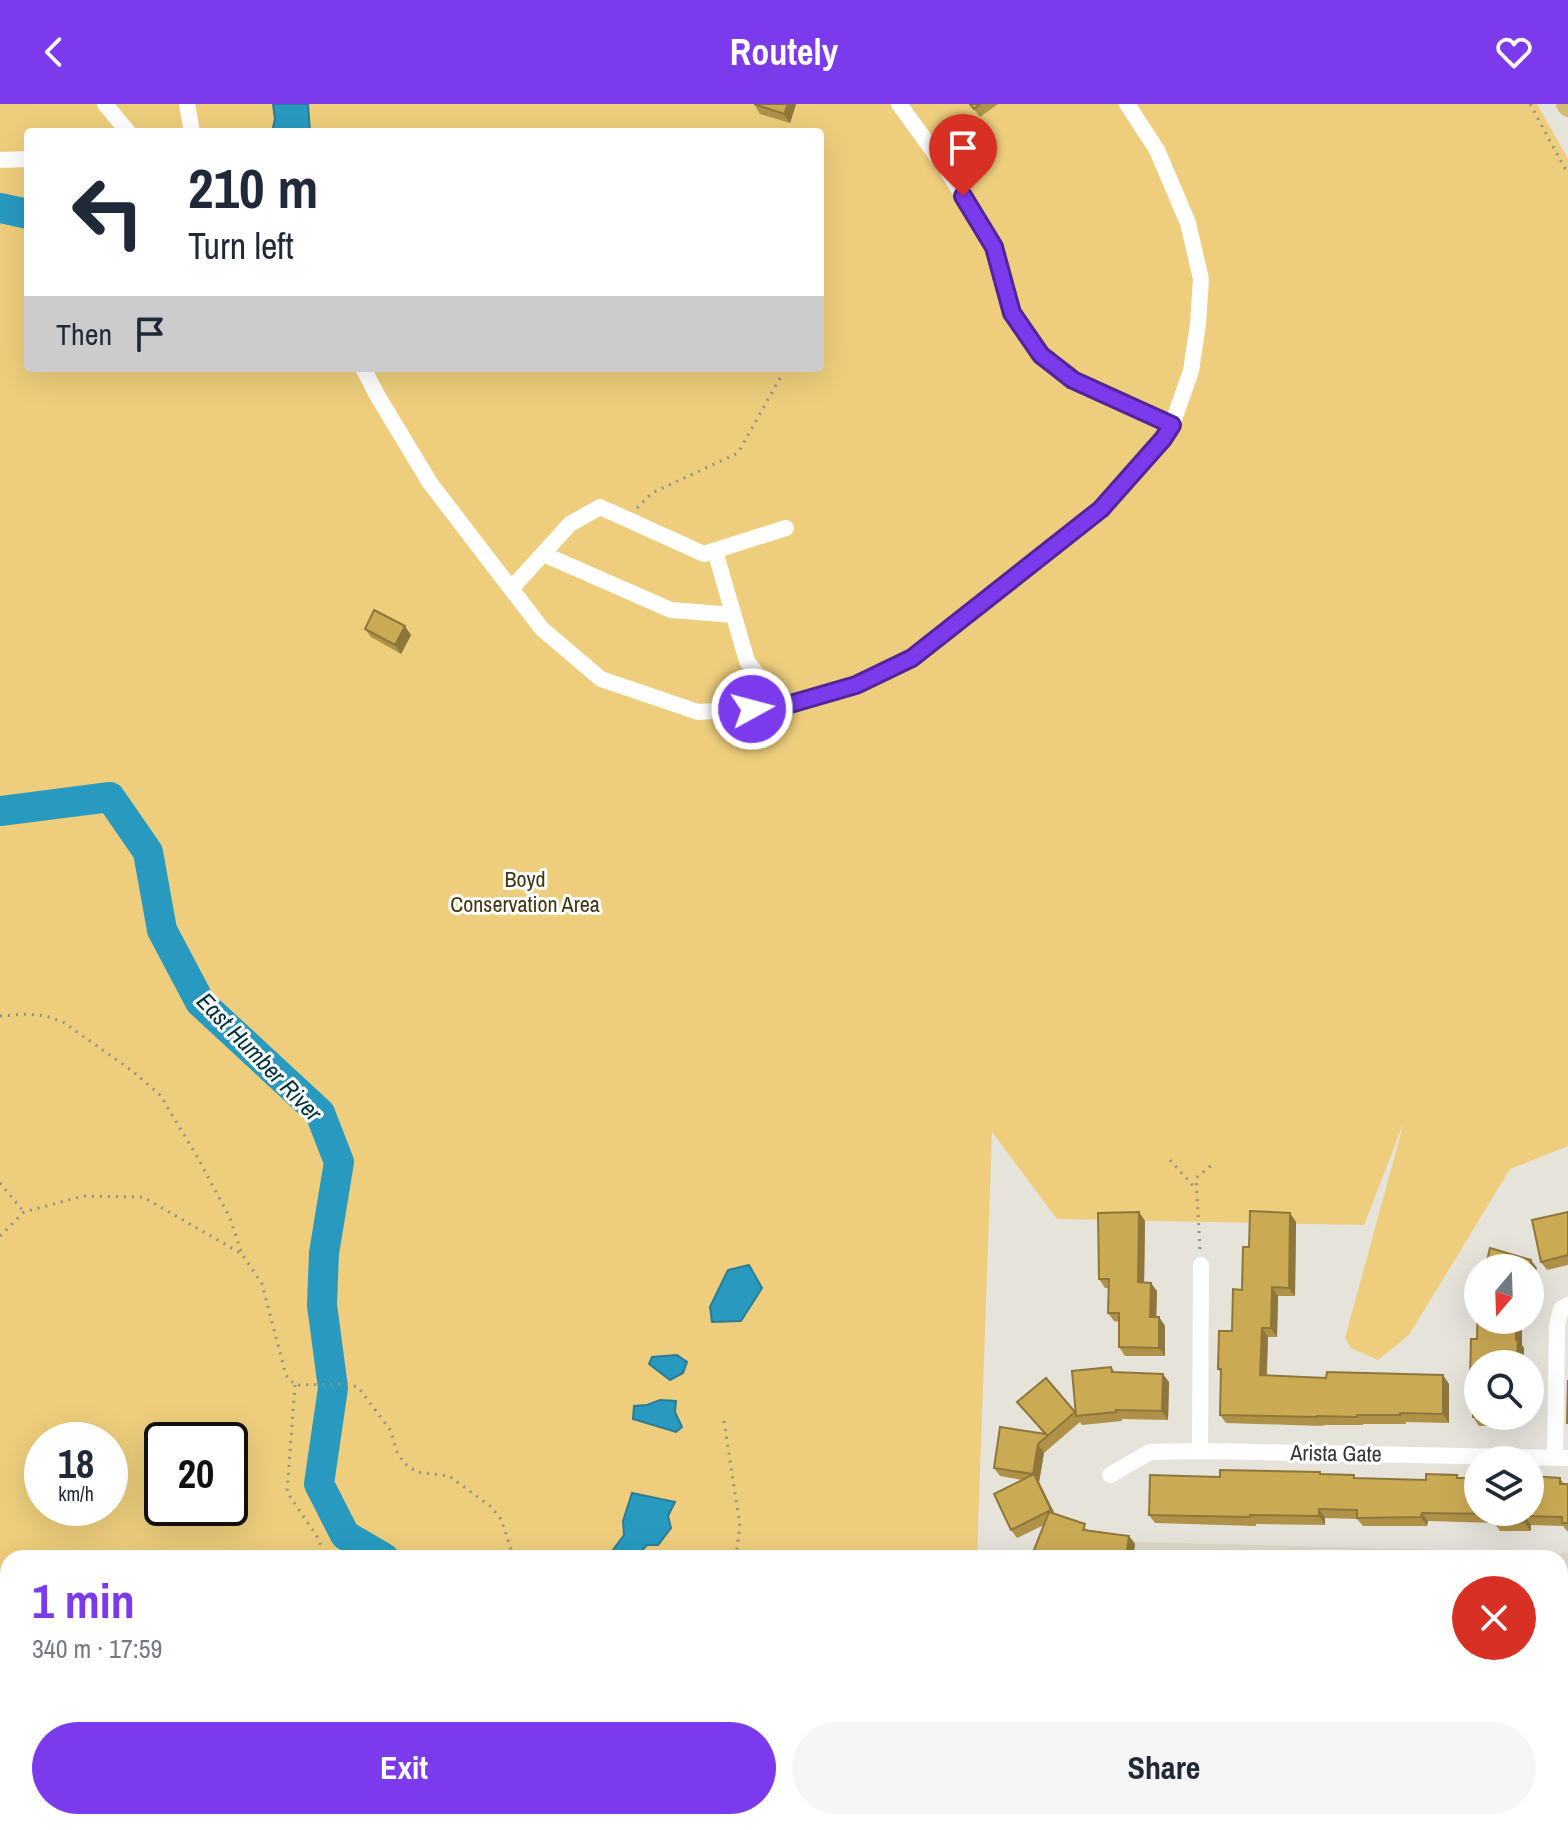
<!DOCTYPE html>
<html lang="en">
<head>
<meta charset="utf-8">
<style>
  :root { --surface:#fff; --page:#f6f6f7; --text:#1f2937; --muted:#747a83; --accent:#7c3aed }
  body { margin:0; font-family:"Archivo Narrow",sans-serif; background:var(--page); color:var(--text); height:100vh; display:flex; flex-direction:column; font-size:30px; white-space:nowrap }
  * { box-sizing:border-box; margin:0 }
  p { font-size:26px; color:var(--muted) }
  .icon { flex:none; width:44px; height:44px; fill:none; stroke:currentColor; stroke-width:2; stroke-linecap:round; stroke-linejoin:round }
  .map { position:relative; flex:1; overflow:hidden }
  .drawer { position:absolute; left:0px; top:1446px; width:1568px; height:280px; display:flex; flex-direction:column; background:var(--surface); border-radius:24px 24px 0 0; box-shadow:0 8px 32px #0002 }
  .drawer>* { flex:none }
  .banner { position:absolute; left:24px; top:24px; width:800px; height:244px; border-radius:8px; box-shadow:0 8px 32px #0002; background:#fff; color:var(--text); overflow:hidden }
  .needle { width:52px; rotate:199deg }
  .controls { position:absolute; left:1464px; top:1150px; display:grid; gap:16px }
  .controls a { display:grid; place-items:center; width:80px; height:80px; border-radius:50%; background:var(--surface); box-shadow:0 8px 32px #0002; font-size:40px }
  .speed { position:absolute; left:24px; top:1318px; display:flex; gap:16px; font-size:40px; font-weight:700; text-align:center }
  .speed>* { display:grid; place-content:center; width:104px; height:104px; border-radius:50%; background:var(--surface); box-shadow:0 8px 32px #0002; line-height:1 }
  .speed small { font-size:20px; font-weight:400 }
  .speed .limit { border:4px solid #111; border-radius:12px; background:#fff; color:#111 }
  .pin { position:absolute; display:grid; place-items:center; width:68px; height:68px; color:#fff; margin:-82px -34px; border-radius:50% 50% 50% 0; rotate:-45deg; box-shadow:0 0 8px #0007 }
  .pin .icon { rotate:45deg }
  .me { position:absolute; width:88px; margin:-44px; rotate:83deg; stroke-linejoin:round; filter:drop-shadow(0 0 6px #0008) }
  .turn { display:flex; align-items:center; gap:28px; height:168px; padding:0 32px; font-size:36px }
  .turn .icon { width:104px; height:104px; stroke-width:2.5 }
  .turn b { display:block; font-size:56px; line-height:68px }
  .then { display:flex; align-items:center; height:76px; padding:0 32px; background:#0003; gap:16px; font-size:30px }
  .round { display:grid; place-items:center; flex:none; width:84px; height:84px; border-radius:42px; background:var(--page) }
  .head { display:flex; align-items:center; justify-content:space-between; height:136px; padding:0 32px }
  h1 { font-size:48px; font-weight:700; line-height:60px; color:var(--accent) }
  .action { display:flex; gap:16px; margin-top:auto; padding:16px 32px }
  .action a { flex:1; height:92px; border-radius:48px; background:var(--accent); color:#fff; font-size:32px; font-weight:700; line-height:92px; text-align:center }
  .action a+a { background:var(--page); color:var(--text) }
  header { display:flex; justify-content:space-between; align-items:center; height:104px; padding:0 32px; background:var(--accent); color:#fff; font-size:36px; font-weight:700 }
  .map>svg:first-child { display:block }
  .built { fill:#ded8c9 }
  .green { fill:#eece7c; fill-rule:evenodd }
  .water { fill:#289ac0; stroke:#2c7c95; stroke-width:2 }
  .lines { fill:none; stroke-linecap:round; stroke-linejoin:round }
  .stream { stroke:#2c7c95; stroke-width:5 }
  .river { stroke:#289ac0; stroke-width:30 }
  .path { stroke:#93918c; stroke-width:3; stroke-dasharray:2 6; stroke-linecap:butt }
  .minor { stroke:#fff; stroke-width:16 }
  .major { stroke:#d1bb72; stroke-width:20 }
  .wall { fill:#af9248 }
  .shaded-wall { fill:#8e773b }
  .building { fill:#cbaa54; stroke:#8e773b; stroke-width:2 }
  .route-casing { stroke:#51269a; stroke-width:20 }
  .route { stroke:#7c3aed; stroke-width:14 }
  .labels { text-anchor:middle; stroke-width:6; stroke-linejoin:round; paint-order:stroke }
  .park-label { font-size:22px; fill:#43350f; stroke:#fff }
  .street-label { font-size:22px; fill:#363532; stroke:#fff }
  .water-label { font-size:24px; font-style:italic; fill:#003141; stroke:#fff }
</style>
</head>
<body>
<header><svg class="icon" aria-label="back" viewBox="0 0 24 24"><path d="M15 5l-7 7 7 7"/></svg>Routely<svg class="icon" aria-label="heart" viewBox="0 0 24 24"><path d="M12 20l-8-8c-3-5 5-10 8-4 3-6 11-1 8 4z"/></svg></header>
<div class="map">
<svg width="1568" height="1726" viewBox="0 0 1568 1726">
  <rect width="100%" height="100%" fill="#e6e3db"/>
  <polygon class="built" points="1134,1438 1568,1449 1568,1726 1125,1726 1126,1718 1560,1718 1560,1454 1134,1454"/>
  <g class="green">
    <path d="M0 0H1537L1568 55V1042L1510 1065 1409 1231 1378 1256 1351 1244 1345 1234 1404 1018 1364 1121 1057 1115 992 1028 977 1454H8V1718H969L968 1726H0ZM28 28H820V264H28ZM42 1336H110V1404H42ZM162 1336H230V1404H162Z"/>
    <rect x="1167" y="1718" width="161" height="8"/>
  </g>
  <g class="water">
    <polygon points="273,0 308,0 310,28 272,28 275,15"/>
    <polygon points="749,1161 762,1184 741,1217 712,1218 710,1203 728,1166"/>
    <polygon points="677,1251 687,1258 683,1269 670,1276 649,1260 652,1253"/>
    <polygon points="660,1296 676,1297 675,1308 682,1323 676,1328 633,1315 634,1302 647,1301"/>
    <polygon points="632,1389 675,1398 668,1412 671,1424 658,1441 647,1441 635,1454 624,1454 610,1450 624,1431 623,1417"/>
  </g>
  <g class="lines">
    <polyline class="stream" points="444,1726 448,1718"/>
    <g class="river">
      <polyline points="0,104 28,110"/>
      <polyline points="0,707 110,693 148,748 162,826 200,898 320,1009 339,1058 324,1149 322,1201 333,1284 319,1380 345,1431 384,1454"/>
      <polyline points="575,1718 576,1726"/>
    </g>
    <g class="path">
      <polyline points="1530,0 1568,70"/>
      <polyline points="637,404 652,389 738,349 780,274 780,264"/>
      <polyline points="0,912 27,910 46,912 63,918 131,966 160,991 198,1054 230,1114 242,1150 262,1180 286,1271 295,1281 346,1280 358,1283 391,1327 396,1346 404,1359 417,1368 449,1372 490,1402 501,1415 514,1454"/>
      <polyline points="1170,1056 1196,1085"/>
      <polyline points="0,1079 23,1107"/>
      <polyline points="0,1132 24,1108 83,1092 143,1093 242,1150"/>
      <polyline points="1200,1145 1196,1074 1213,1060"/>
      <polyline points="295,1281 287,1388 318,1434 325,1454"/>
      <polyline points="724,1317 740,1422 736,1451 733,1454"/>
      <polyline points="647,1718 647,1726"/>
      <polyline points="315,1726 329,1718"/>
    </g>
    <g class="minor">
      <polyline points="105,0 128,28"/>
      <polyline points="187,0 192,28"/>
      <polyline points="899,0 947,66 994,143 1012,209 1041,251 1073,276 1172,321"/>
      <polyline points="0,56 28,55"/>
      <polyline points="363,264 377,291 430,379 542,525 601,575 698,608 780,603 856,581 912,554 1101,405 1163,335 1172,321 1191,267 1198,220 1201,175 1188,119 1157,46 1127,0"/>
      <polyline points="715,447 747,557 780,603"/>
      <polyline points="543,450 671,506 734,511"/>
      <polyline points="512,484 570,420 600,403 704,450 786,424"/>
      <polyline points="1200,1347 1201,1161"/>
      <polyline points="1555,1354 1557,1222 1561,1205 1568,1201"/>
      <polyline points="1110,1371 1150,1348 1200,1347 1568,1354"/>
    </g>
    <polyline class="major" points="1566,0 1568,3"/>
  </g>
  <g class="wall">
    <polygon points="754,0 796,0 790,19 760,10"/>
    <polygon points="970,0 998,0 980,13"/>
    <polygon points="365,525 411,531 401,550 371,533"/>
    <polygon points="1139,1108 1145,1117 1144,1178 1157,1187 1156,1213 1159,1213 1165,1222 1165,1252 1125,1252 1119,1243 1119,1218 1114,1217 1108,1209 1108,1184 1105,1184 1099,1175"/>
    <polygon points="1568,1108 1568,1161 1547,1166 1541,1158"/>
    <polygon points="1290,1109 1296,1118 1295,1192 1278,1192 1277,1233 1268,1233 1267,1272 1449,1280 1449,1319 1406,1318 1406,1320 1363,1320 1363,1321 1324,1321 1323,1322 1226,1319 1220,1311 1221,1269 1218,1265 1232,1227 1242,1186 1249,1143"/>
    <polygon points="1477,1235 1522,1241 1524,1244 1478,1260 1516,1312 1516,1322 1479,1322 1473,1313 1473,1279 1470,1275"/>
    <polygon points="1111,1263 1115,1268 1169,1278 1168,1316 1122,1315 1122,1317 1082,1321 1080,1318 1044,1349 1039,1378 1055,1410 1089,1426 1129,1432 1135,1440 1133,1454 1040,1454 1034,1446 1044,1421 1017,1434 1011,1426 1022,1376 1000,1372 994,1364 1044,1330 1017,1298 1075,1308"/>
    <polygon points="1321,1370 1356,1374 1426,1376 1458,1374 1560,1374 1564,1380 1568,1380 1568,1428 1563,1422 1531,1421 1531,1427 1500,1427 1494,1419 1428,1417 1427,1422 1363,1422 1357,1415 1325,1414 1325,1421 1256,1420 1256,1422 1155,1419 1149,1411 1220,1373"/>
  </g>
  <g class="shaded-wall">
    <polygon points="788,0 796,0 790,19 784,10"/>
    <polygon points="405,522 411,531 401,550 395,541"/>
    <polygon points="1139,1108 1145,1117 1144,1187 1138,1178"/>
    <polygon points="1290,1109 1296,1118 1295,1192 1289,1184"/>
    <polygon points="1531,1156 1537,1164 1530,1190 1530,1164 1529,1164"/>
    <polygon points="1151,1179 1157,1187 1156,1222 1150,1213"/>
    <polygon points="1272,1183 1278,1192 1277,1233 1271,1224"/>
    <polygon points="1159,1213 1165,1222 1165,1252 1159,1244"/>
    <polygon points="1516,1216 1522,1216 1522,1241 1524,1244 1524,1260 1517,1260 1516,1236"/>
    <polygon points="1262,1224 1268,1233 1266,1280 1260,1271"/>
    <polygon points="1163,1270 1169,1278 1168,1316 1162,1307"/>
    <polygon points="1443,1271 1449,1280 1449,1319 1443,1310"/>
    <polygon points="1510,1312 1516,1312 1516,1322 1510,1313"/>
    <polygon points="1038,1340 1044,1349 1039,1378 1057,1415 1051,1406 1033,1370"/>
    <polygon points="1319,1405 1325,1414 1325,1421 1319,1412"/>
    <polygon points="1422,1409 1428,1417 1427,1422 1421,1413"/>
    <polygon points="1525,1412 1531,1421 1531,1427 1524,1418"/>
    <polygon points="1129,1432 1135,1440 1133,1454 1126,1454"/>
  </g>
  <g class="building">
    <polygon points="754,0 788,0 784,10"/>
    <polygon points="970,0 980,0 974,5"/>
    <polygon points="374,506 405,522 395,541 365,525"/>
    <polygon points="1250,1107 1290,1109 1289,1184 1272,1183 1271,1224 1262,1224 1260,1271 1326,1274 1327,1268 1443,1271 1443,1310 1400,1309 1400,1311 1357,1311 1357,1313 1317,1312 1317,1313 1220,1311 1221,1265 1218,1265 1219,1227 1232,1227 1233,1185 1242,1186 1243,1143 1249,1143"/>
    <polygon points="1139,1108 1138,1178 1151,1179 1150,1213 1159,1213 1159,1244 1119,1243 1119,1209 1108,1209 1109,1175 1099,1175 1098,1109"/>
    <polygon points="1568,1108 1568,1151 1541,1158 1532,1116"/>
    <polygon points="1490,1144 1531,1156 1529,1164 1485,1164"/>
    <polygon points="1478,1198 1478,1216 1516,1216 1516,1236 1518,1236 1517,1260 1478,1260 1478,1312 1510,1313 1473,1313 1473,1275 1470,1275 1471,1235 1477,1235"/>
    <polygon points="1111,1263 1112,1268 1163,1270 1162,1307 1116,1306 1116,1308 1076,1312 1072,1267"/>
    <polygon points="1046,1274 1075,1308 1038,1340 1033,1370 994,1364 1000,1323 1046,1330 1017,1298"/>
    <polygon points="1568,1276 1568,1319 1567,1319"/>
    <polygon points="1220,1366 1320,1368 1320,1370 1354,1371 1354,1374 1426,1376 1426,1370 1457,1371 1457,1374 1478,1374 1478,1408 1530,1408 1530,1372 1560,1374 1560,1380 1568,1380 1568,1419 1562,1419 1562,1413 1525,1412 1524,1418 1494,1418 1494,1410 1422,1409 1421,1413 1357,1414 1357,1406 1319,1405 1319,1412 1250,1411 1250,1413 1149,1411 1150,1371 1220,1373"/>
    <polygon points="1034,1370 1051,1406 1011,1426 994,1390"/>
    <polygon points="1049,1408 1085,1420 1083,1426 1129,1432 1126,1454 1057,1454 1034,1446"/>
    <polygon points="1560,1552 1568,1552 1568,1726 1418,1726 1418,1720 1449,1720 1449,1718 1560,1718"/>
  </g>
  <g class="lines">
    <g class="route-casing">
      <polyline id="route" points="752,605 780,603 856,581 912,554 1101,405 1163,335 1172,321 1073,276 1041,251 1012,209 994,143 963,92"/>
    </g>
    <use href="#route" class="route"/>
  </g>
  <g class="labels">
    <g class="park-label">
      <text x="525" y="783">Boyd<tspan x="525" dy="25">Conservation Area</tspan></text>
    </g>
    <g class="street-label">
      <text transform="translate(1336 1349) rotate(1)" y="8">Arista Gate</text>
    </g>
    <g class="water-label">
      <text transform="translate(259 953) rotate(46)" y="8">East Humber River</text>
    </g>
  </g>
</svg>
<div class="controls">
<a><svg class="needle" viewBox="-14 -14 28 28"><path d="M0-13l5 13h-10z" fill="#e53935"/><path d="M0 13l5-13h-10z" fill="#747a83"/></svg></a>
<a><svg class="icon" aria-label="search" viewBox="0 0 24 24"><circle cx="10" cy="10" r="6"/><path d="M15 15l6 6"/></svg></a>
<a><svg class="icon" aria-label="layers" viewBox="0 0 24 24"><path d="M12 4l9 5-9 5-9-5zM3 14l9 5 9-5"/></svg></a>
</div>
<div class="speed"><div>18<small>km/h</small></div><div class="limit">20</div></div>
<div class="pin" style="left:963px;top:92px;background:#d93025"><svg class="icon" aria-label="arrive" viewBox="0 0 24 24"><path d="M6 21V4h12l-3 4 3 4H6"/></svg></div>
<svg class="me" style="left:752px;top:605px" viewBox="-20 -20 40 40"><circle r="17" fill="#7c3aed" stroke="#fff" stroke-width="3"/><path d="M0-11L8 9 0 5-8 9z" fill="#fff"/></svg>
<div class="banner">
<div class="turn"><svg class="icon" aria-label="left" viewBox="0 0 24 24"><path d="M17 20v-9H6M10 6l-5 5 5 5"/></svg><div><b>210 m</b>Turn left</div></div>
<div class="then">Then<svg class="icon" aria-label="arrive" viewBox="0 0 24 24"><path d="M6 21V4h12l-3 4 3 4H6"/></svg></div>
</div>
<section class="drawer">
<div class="head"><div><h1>1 min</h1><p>340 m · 17:59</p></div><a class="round" style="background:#d93025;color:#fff"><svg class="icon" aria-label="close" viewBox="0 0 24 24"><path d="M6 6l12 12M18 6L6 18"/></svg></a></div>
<div class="action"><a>Exit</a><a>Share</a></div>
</section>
</div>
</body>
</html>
